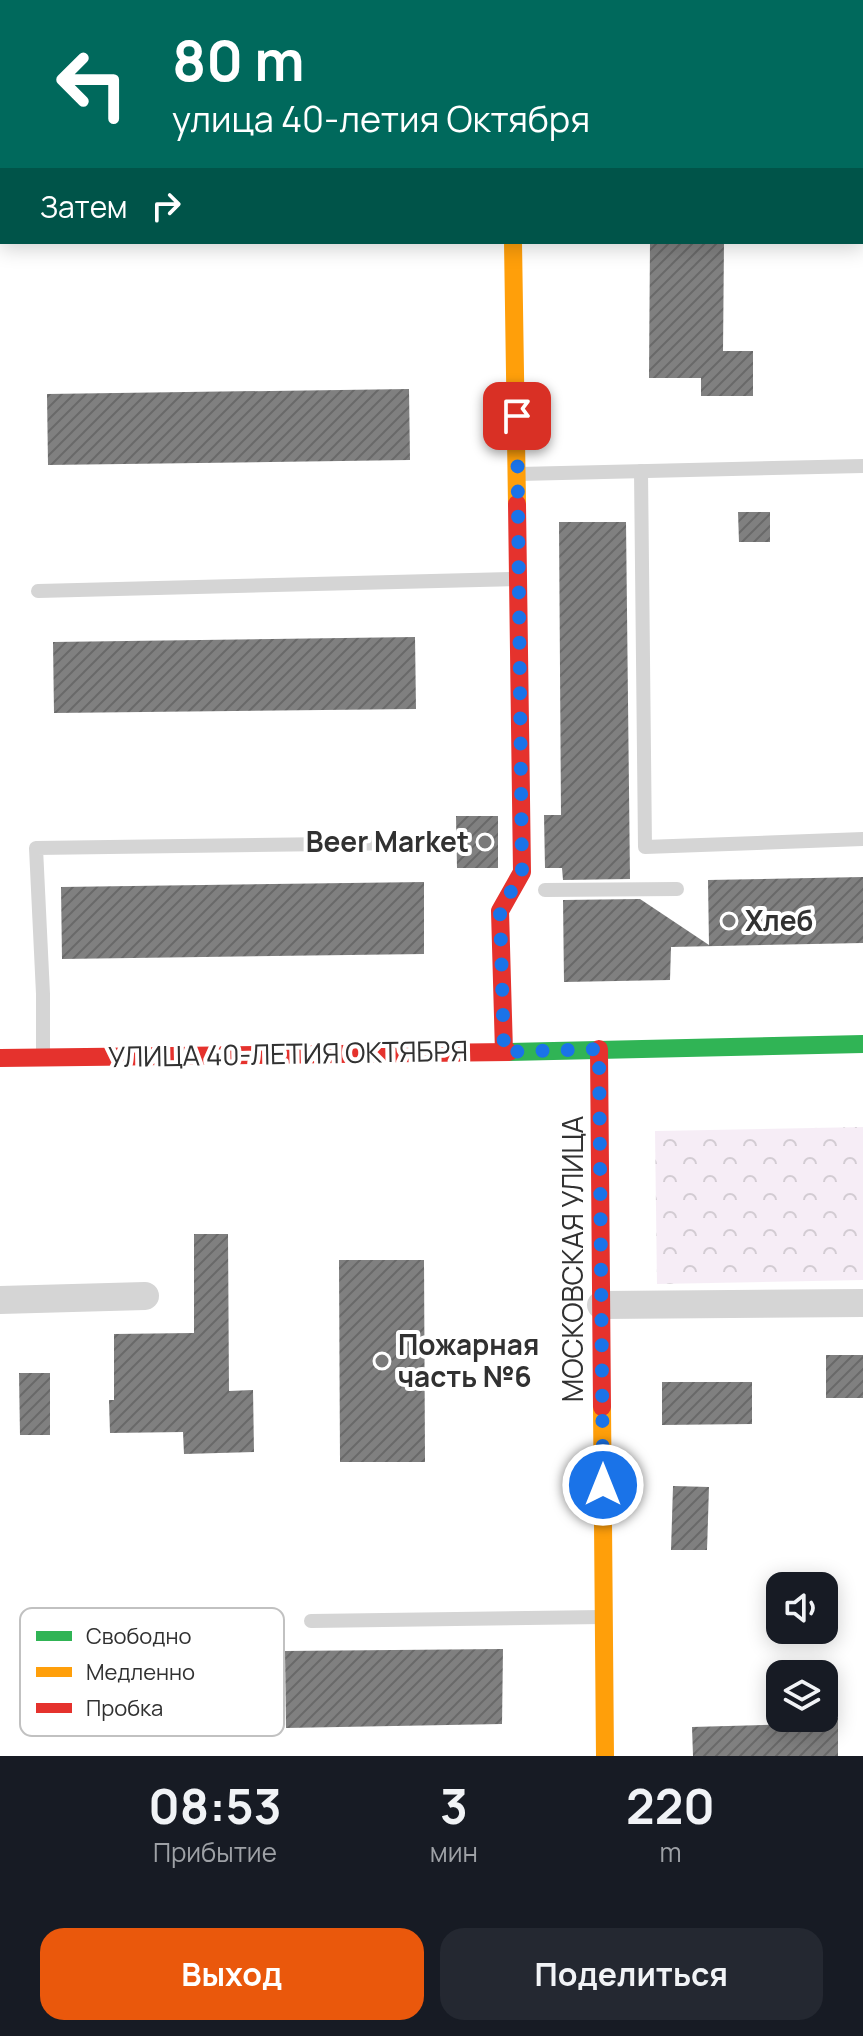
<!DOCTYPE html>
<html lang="ru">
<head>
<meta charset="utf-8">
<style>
  :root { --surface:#171b24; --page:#242831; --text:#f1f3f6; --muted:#9ea1a6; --accent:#ea580c }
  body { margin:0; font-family:Manrope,sans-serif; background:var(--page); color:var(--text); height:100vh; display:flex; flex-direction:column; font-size:30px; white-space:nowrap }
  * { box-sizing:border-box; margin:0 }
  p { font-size:26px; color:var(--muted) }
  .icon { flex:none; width:44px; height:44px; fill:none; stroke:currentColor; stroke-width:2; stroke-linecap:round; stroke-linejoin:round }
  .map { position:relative; height:1756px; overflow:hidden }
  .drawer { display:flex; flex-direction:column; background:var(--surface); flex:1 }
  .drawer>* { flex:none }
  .guide { position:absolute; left:0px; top:0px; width:864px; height:244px; box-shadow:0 4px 20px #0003; background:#00695c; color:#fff; overflow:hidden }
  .tools { position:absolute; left:766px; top:1572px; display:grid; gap:16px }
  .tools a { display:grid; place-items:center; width:72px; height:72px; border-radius:16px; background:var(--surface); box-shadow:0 4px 20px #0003; font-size:40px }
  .pin { position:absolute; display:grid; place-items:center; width:68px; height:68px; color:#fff; margin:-34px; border-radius:16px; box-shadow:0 4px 12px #0006 }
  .me { position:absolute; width:88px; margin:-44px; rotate:0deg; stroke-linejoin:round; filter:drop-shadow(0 0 6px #0008) }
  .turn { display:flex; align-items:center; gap:28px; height:168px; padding:0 40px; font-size:36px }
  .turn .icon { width:104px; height:104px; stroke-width:2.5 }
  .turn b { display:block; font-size:56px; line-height:68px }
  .then { display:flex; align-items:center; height:76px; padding:0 40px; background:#0003; gap:16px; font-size:30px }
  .eta { display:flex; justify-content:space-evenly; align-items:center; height:136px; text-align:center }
  .eta b { font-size:48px; font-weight:700; line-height:56px }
  .action { display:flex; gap:16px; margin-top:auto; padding:16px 40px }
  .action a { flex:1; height:92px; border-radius:24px; background:var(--accent); color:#fff; font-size:32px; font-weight:700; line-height:92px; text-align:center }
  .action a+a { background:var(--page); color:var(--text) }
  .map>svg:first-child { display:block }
  .forest { fill:url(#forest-crowns) }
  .building { fill:url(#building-hatch) }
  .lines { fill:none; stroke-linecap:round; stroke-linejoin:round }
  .lane { stroke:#d5d5d5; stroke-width:14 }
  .street { stroke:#d5d5d5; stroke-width:28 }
  .fast { stroke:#30b455; stroke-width:18 }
  .slow { stroke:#ff9f0a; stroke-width:18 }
  .jam { stroke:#e5322d; stroke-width:18 }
  .route { stroke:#1a73e8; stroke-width:14; stroke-dasharray:0 25.2 }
  .poi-dot { fill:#797979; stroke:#fff; stroke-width:3 }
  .labels { text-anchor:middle; stroke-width:8; stroke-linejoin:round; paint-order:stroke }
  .poi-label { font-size:28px; font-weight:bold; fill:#313131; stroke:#fff; text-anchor:start }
  .street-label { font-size:28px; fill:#313131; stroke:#fff }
  .key { fill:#fff; stroke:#c1c1c1; stroke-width:2 }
  .key-label { font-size:22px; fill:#313131 }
</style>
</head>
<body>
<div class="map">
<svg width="863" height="1756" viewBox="0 0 863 1756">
  <defs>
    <pattern id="forest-crowns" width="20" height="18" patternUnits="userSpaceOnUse" patternTransform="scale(2)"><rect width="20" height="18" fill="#f6edf6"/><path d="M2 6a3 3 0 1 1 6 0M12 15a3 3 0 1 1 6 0" fill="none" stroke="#d3ccd3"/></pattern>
    <pattern id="building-hatch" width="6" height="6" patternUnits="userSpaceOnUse" patternTransform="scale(2)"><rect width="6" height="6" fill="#808080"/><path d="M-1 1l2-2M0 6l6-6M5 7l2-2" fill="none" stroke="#696969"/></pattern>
  </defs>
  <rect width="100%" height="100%" fill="#fff"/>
  <polygon class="forest" points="863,1127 863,1280 657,1284 655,1131"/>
  <g class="building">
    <polygon points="650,242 724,242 723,351 753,351 753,396 701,396 701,378 649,378"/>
    <polygon points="409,389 410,460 48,465 47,394"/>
    <polygon points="738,512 770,512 770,542 739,542"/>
    <polygon points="559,522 626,522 630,879 563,880 562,868 545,868 544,815 561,815"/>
    <polygon points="415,637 416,709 54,713 53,642"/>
    <polygon points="456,816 498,816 498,868 457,868"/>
    <polygon points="863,877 863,943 671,947 670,980 564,982 563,900 640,899 709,945 708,880"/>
    <polygon points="424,882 424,954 62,959 61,887"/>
    <polygon points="194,1234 228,1234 229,1391 253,1390 254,1452 184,1454 183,1432 110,1433 109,1400 114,1400 114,1334 194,1333"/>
    <polygon points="339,1260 424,1260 425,1462 340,1462"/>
    <rect x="826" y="1355" width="37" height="43"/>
    <polygon points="19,1373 50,1373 50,1435 20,1435"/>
    <polygon points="662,1382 752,1382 752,1424 662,1425"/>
    <polygon points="673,1486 709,1487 707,1550 671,1550"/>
    <polygon points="503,1649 502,1724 286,1728 285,1651"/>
    <polygon points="802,1718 838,1718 838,1756 693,1756 692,1727 802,1724"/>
  </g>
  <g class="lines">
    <g class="lane">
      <polyline points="0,76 2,76"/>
      <polyline points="641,471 645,847 863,839"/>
      <polyline points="519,474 863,466"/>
      <polyline points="38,591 515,579"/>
      <polyline points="545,890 677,889"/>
      <polyline points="43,1057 43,994 36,848 407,843"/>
      <polyline points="311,1621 603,1617"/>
    </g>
    <g class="street">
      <polyline points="467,0 468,2"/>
      <polyline points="0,1300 145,1296"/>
      <polyline points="601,1305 863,1303"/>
    </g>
    <polyline class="fast" points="509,1052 863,1044"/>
    <g class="slow">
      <polyline points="513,242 517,504"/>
      <polyline points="602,1407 605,1756"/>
    </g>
    <g class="jam">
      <polyline points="599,1049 602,1407"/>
      <polyline points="504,1052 500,911 522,872 517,504"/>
      <polyline points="0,1058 509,1052"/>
    </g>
  </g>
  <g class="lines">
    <polyline class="route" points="517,416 522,872 500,911 504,1052 599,1049 603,1485"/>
  </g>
  <g class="poi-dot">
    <circle cx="485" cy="842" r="8"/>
    <circle cx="729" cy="921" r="8"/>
    <circle cx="382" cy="1361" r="8"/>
  </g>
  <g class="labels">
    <g class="poi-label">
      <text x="469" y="852" text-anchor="end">Beer Market</text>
      <text x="745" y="931">Хлеб</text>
      <text x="398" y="1355">Пожарная<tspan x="398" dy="32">часть №6</tspan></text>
    </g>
    <g class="street-label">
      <text transform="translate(288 1054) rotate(-1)" y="10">УЛИЦА 40-ЛЕТИЯ ОКТЯБРЯ</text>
      <text transform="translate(573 1259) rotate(-90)" y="10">МОСКОВСКАЯ УЛИЦА</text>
    </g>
  </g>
  <rect x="20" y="1608" width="264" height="128" rx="12" class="key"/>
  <rect x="36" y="1631" width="36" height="10" fill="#30b455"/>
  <rect x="36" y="1667" width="36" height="10" fill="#ff9f0a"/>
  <rect x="36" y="1703" width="36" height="10" fill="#e5322d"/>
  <g class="key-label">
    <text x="86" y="1644">Свободно</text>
    <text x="86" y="1680">Медленно</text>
    <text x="86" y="1716">Пробка</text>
  </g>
</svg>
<div class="tools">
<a><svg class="icon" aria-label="sound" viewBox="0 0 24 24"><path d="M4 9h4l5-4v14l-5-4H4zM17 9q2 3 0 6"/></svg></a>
<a><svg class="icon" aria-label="layers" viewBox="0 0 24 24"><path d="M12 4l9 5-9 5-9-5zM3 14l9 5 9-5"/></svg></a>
</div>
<div class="pin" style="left:517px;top:416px;background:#d93025"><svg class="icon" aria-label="arrive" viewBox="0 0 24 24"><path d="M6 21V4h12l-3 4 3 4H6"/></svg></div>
<svg class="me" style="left:603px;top:1485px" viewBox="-20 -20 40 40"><circle r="17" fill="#1a73e8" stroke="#fff" stroke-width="3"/><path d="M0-11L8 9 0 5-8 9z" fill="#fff"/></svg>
<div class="guide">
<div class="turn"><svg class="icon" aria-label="left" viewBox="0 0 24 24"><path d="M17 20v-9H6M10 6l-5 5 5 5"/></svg><div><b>80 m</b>улица 40-летия Октября</div></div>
<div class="then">Затем<svg class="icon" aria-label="right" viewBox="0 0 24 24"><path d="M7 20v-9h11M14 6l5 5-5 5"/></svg></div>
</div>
</div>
<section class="drawer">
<div class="eta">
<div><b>08:53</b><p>Прибытие</p></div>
<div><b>3</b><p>мин</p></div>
<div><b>220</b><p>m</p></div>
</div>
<div class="action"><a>Выход</a><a>Поделиться</a></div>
</section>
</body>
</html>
